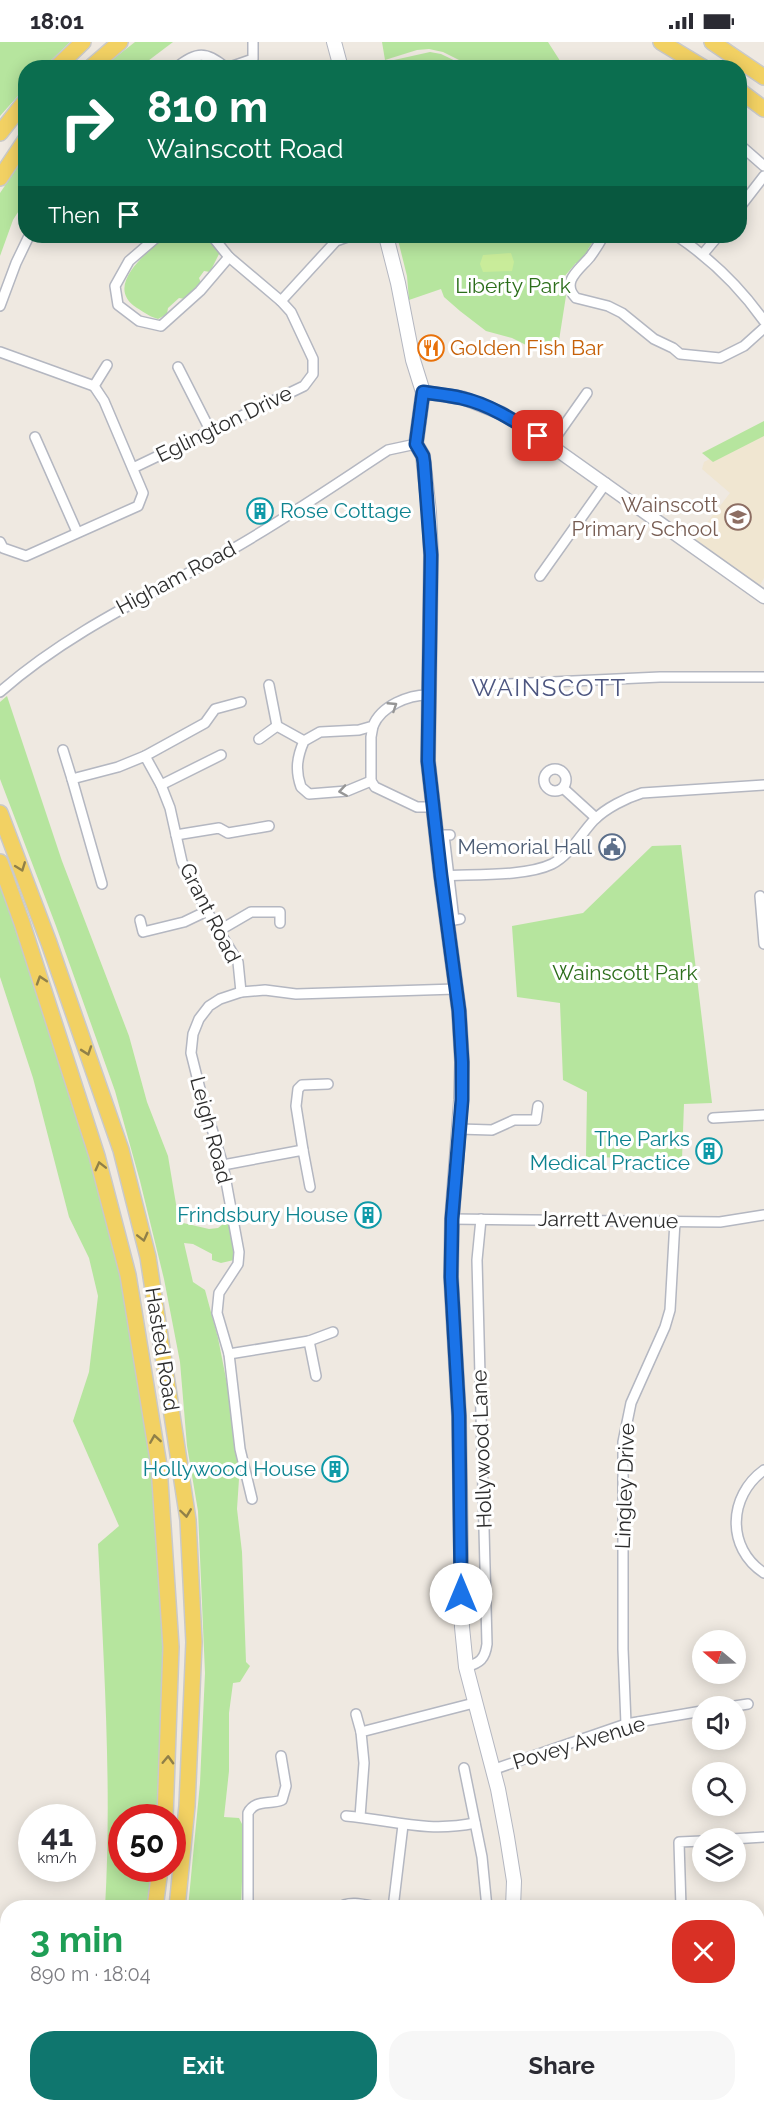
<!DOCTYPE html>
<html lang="en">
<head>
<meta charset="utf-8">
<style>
  :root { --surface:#fff; --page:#f7f7f7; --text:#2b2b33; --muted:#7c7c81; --accent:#0f766e }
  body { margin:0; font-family:Raleway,sans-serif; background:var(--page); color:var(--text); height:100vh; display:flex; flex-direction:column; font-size:22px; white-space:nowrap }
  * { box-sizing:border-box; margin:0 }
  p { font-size:20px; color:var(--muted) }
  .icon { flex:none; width:33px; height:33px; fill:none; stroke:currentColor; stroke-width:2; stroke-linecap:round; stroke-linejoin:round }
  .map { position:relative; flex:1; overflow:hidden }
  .drawer { position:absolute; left:0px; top:1858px; width:765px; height:212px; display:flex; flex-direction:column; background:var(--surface); border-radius:24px 24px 0 0; box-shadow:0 3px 15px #0003 }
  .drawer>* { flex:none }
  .banner { position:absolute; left:18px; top:18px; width:729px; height:183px; border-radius:24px; box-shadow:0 3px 15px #0003; background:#0b6e4f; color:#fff; overflow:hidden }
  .needle { width:39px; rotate:289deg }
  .fabs { position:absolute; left:692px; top:1588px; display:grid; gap:12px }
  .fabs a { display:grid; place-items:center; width:54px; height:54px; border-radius:50%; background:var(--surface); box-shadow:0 3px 15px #0003; font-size:30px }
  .speed { position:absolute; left:18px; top:1762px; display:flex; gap:12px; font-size:30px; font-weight:700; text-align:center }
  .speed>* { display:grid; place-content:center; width:78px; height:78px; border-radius:50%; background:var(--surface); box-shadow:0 3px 15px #0003; line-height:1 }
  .speed small { font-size:15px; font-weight:400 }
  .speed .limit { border:9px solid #d22; background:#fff; color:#111 }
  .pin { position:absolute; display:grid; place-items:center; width:51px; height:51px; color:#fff; margin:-26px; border-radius:12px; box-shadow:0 3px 9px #0006 }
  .me { position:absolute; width:66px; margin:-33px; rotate:0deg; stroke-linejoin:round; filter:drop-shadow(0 0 4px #0008) }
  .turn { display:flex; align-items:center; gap:21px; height:126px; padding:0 30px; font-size:27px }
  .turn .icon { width:78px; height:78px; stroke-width:2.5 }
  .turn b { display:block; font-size:42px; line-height:51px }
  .then { display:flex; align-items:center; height:57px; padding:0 30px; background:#0003; gap:12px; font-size:22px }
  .round { display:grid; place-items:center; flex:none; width:63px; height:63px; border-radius:24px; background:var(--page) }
  .summary { display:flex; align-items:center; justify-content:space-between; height:102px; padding:0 30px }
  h1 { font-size:36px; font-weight:700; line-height:45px; color:#1e9e55 }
  .action { display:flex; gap:12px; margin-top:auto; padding:12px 30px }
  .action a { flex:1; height:69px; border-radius:24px; background:var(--accent); color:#fff; font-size:24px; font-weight:700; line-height:69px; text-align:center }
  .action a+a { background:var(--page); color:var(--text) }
  .status { display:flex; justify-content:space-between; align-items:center; height:42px; padding:0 30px; background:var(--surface); direction:ltr }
  .status svg { height:16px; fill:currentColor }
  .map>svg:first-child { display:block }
  .education { fill:#f0e6d1 }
  .green { fill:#b6e59e }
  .pitch { fill:#c9ec9a }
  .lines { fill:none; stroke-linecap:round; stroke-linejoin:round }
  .minor-casing { stroke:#b4b7c1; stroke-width:12 }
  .tertiary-casing { stroke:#b4b7c1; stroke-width:15 }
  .secondary-casing { stroke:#b4b7c1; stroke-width:16 }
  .primary-casing { stroke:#c9c9c9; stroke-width:18 }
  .minor { stroke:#fff; stroke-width:9 }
  .tertiary { stroke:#fff; stroke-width:12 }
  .secondary { stroke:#fff; stroke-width:14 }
  .primary { stroke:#f2d163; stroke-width:15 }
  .oneway { stroke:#969696 }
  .oneway2 { stroke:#908048 }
  .route-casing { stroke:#114b97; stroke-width:15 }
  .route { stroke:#1a73e8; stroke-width:10 }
  .labels { text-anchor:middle; stroke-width:6; stroke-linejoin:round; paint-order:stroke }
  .park-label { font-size:21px; fill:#2c6e1b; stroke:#fff }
  .food-label { font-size:21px; fill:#c56008; stroke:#fff; text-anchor:start }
  .street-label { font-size:21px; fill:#2e2e2e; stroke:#fff }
  .education-label { font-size:21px; fill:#785e54; stroke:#fff; text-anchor:end }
  .culture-label { font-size:21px; fill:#0d838f; stroke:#fff; text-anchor:end }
  .service-label { font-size:21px; fill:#4e5e75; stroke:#fff; text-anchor:end }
  .quarter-label { font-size:24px; letter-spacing:1.5px; fill:#4d5680; stroke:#fff }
</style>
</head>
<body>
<div class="status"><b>18:01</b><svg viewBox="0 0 49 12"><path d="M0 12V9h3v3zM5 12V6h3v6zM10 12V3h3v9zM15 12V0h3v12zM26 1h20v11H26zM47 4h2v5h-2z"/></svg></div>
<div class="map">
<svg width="764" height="2069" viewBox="0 0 764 2069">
  <rect width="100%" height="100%" fill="#efe9e1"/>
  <polygon class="education" points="764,388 764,536 759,545 693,499 730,451 702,427 704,420"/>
  <g class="green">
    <polygon points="0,0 70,0 44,25 26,26 25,46 0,74"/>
    <polygon points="135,0 173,0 140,25 103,25"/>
    <polygon points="382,0 548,0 564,25 473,25 443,10 429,7 417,8 385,18"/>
    <polygon points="430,10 441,12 468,25 387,25 385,20"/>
    <polygon points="25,114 25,159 13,178 0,214 0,151"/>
    <path d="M166 194H209L221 208 210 230 204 229 199 236 201 241 185 257 179 256 168 266 167 272 158 277C150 275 144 270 137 266 102 244 149 209 166 194Z"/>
    <polygon points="397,194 597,194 588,207 590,209 578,222 576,221 563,236 563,245 566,254 557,311 536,308 512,296 486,289 460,269 444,255 441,247 409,258 407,234"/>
    <polygon points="764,379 764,394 713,420 702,411"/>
    <path d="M7 654 62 819 129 994 147 1060 168 1114 179 1180 209 1187 218 1186 227 1179C233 1192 236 1204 234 1218L221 1221 212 1218V1212L193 1202 184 1201 193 1240 205 1248 218 1296 231 1362 239 1437 237 1467 242 1510 246 1620 250 1624 240 1640 233 1641 229 1671V1729L224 1775 239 1776 244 1786 241 1866H188L200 1741 205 1631 198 1469 187 1404 180 1320 164 1237 140 1139 115 1049 56 884 0 737V660Z"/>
    <polygon points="681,803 712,1061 684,1062 682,1117 586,1115 587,1050 563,1038 560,961 517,955 512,884 583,871 652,804"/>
    <path d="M0 833 98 1131 126 1247 144 1355 161 1508 163 1702 157 1776H122V1827H152L148 1866H105C112 1745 104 1624 98 1502L119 1484 73 1379 89 1330 98 1254 89 1216 69 1175 33 1036 0 935Z"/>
    <polygon points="82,2063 127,2063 126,2069 81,2069"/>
  </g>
  <polygon class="pitch" points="511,211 514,220 512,229 483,230 480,222 483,213"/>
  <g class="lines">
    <g class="minor-casing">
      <g id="minor">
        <path d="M176 26C196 9 207 9 226 26"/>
        <polyline points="227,26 253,17 253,0"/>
        <polyline points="740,103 764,124"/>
        <polyline points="740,165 764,134"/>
        <polyline points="158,194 129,219 115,244 118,263 139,279 161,284 200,249 229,215"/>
        <path d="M603 194C600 201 595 208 590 215 580 227 560 240 576 256L608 264 622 271 654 297 673 306 680 312 720 316 744 304 764 286"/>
        <path d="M677 194C711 217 740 245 764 279"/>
        <polyline points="703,212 718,194"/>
        <polyline points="281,259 336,199 350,194"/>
        <polyline points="0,264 16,221 29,194"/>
        <polyline points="0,310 94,344 107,323"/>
        <polyline points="178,325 210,388"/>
        <polyline points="35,395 77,490"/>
        <polyline points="551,402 587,351"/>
        <polyline points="133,426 304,344 313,332 313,317 291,270 281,259 229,215 212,194"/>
        <polyline points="0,500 3,506 26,514 138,464 143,451 104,359 94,344"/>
        <polyline points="540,534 606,441"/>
        <polyline points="269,643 277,684 304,699"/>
        <polyline points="486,643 660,635 764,635"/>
        <path d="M0 650C68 590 150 553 229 509 284 478 336 442 388 408L416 402"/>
        <path d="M430 653C409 652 381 664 373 684L359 688 320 690 304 699C297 715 295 728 301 745L309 752 347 749 371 739 375 745 417 765H433"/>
        <polyline points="259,697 277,684"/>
        <polyline points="63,708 72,737 118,725 145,714 161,743 170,766 182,820 207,869 238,920 241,950"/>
        <polyline points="145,714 205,681 215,667 241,660"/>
        <circle cx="555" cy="738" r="11"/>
        <polyline points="72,737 102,842"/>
        <polyline points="371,739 371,695 373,684"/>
        <polyline points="161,743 221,713"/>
        <polyline points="563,746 596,776"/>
        <polyline points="176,793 219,786 228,791 269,784"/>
        <polyline points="450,793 444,793 454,878 460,877"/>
        <path d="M441 834C471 832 525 835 552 822 570 813 580 793 594 778 606 766 626 756 642 751L764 743"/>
        <polyline points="760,854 764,902"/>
        <polyline points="140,878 143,890 184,880 207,869"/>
        <polyline points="220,888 251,870 280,870 280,881"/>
        <polyline points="713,1076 764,1073"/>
        <polyline points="459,1087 492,1088 514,1078 536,1078 538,1064"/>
        <polyline points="303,1108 296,1064 298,1047 302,1043 328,1042"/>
        <polyline points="223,1123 303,1108 310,1145"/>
        <polyline points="452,1177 720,1180 764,1173"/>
        <polyline points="309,1299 333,1290"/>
        <polyline points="229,1312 309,1299 316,1334"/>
        <path d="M764 1428C728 1454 726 1506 764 1531"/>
        <polyline points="252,1457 240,1407 229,1312 217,1271 219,1251 238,1222 239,1210 223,1123 201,1051 191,1011 193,992 199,977 209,964 220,957 241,950 265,948 296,952 456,947"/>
        <path d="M466 1625C480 1621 485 1617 487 1602L477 1218 481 1177"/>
        <polyline points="728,1665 748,1662"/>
        <polyline points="356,1672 361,1690"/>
        <polyline points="626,1682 623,1607 623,1400 631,1361 665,1285 670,1268 675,1179"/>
        <polyline points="464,1726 482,1815 487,1866"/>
        <polyline points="492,1728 626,1682 702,1669"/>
        <path d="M346 1774C393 1778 426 1791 475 1781"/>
        <polyline points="360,1775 364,1721 361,1690 474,1661"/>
        <polyline points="732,1797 764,1795"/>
        <path d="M248 1866V1771C255 1757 269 1763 282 1758L286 1744 281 1714"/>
        <path d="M339 1866C349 1857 369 1864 381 1866"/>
        <polyline points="393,1866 403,1783"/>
        <polyline points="681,1866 679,1800 702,1799"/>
        <polyline points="346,2062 347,2069"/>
        <polyline points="423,2062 423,2069"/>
        <polyline points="581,2065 582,2062"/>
      </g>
    </g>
    <g class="tertiary-casing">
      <polyline id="tertiary" points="423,350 463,356 501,371 526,386 764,555"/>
    </g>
    <g class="secondary-casing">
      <g id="secondary">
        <polyline points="334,0 341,26"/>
        <polyline points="386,194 398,241 413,318 423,350 416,402 423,414 429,470 431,513 428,719 441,834 459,969 462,1020 461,1058 452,1177 451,1235 459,1374 462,1585 466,1625 498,1747 507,1795 514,1839 513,1866"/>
        <polyline points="758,1898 764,1899"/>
        <polyline points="225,2069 247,2062"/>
        <polyline points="448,2069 450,2062"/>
      </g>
    </g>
    <g class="primary-casing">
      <g id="primary">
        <polyline points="661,0 704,26"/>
        <polyline points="712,0 764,35"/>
        <polyline points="56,26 83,0"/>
        <polyline points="90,26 120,0"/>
        <polyline points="740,49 764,67"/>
        <polyline points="0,91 26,58"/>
        <polyline points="0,136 26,97"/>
        <polyline points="0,771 49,901 121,1108 148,1215 188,1478 194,1600 187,1764 177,1866"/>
        <polyline points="0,820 22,881 97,1114 128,1233 159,1424 171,1605 165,1776"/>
        <polyline points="155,1866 160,1827"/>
        <polyline points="131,2069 132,2062"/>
        <polyline points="150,2069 150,2062"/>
      </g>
    </g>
    <use href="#minor" class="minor"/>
    <use href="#tertiary" class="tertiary"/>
    <use href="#secondary" class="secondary"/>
    <use href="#primary" class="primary"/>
  </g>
  <defs><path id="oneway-chevron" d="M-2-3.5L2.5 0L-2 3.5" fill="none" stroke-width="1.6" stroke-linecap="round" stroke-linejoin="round" transform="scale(1.5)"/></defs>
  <g class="oneway">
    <use href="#oneway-chevron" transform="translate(393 664) rotate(-33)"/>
    <use href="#oneway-chevron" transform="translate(343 749) rotate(171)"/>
  </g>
  <g class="oneway2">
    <use href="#oneway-chevron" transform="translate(21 825) rotate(69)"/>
    <use href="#oneway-chevron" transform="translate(41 938) rotate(-108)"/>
    <use href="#oneway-chevron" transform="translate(87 1009) rotate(71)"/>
    <use href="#oneway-chevron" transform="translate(100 1124) rotate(-104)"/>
    <use href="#oneway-chevron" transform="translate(143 1195) rotate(76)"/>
    <use href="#oneway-chevron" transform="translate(155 1397) rotate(-99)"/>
    <use href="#oneway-chevron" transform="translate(186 1471) rotate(82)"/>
    <use href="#oneway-chevron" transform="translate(168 1718) rotate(-88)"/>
  </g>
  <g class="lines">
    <g class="route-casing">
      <path id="route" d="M461 1552 459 1374 451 1235 452 1177 462 1058V1020L459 969 441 834 428 719 431 513 424 421 423 414 416 402 423 350C436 352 449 353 461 356 489 362 515 379 538 394"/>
    </g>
    <use href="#route" class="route"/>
  </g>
  <defs>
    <g id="restaurant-ring" transform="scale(1.35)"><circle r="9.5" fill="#fff" stroke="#e8710a" stroke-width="1.5"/><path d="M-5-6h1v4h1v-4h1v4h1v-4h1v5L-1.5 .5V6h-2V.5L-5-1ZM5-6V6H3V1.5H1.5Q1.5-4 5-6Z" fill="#e8710a"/></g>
    <g id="building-ring" transform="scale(1.35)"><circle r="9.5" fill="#fff" stroke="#0f9aa8" stroke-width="1.5"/><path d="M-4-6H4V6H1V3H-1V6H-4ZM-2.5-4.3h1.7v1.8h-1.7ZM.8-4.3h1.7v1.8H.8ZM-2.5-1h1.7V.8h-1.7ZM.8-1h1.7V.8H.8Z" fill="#0f9aa8"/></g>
    <g id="school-ring" transform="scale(1.35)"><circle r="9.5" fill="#fff" stroke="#8d6e63" stroke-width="1.5"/><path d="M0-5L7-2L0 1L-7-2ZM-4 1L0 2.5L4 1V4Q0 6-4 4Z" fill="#8d6e63"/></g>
    <g id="civic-ring" transform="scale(1.35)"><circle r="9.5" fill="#fff" stroke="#5c6f8a" stroke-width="1.5"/><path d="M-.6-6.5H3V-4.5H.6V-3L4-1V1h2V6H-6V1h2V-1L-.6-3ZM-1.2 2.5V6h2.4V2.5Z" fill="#5c6f8a"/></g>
  </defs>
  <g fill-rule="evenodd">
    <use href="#restaurant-ring" x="431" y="306"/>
    <use href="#building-ring" x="260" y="469"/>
    <use href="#school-ring" x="738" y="475"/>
    <use href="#civic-ring" x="612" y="805"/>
    <use href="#building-ring" x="709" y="1109"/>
    <use href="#building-ring" x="368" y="1173"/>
    <use href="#building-ring" x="335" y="1427"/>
  </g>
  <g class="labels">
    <g class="park-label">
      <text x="513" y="251">Liberty Park</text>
      <text x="625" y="938">Wainscott Park</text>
    </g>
    <g class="food-label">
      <text x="450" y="313">Golden Fish Bar</text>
    </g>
    <g class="street-label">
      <text transform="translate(224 382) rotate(-26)" y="7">Eglington Drive</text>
      <text transform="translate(176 536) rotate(-28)" y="7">Higham Road</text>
      <text transform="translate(210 871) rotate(63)" y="7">Grant Road</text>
      <text transform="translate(211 1088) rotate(75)" y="7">Leigh Road</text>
      <text transform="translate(608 1178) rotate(1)" y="7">Jarrett Avenue</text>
      <text transform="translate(162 1307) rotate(81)" y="7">Hasted Road</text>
      <text transform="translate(482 1407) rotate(-92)" y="7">Hollywood Lane</text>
      <text transform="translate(625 1444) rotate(-88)" y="7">Lingley Drive</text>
      <text transform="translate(579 1701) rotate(-17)" y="7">Povey Avenue</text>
    </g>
    <g class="education-label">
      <text x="718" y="470">Wainscott<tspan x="718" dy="24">Primary School</tspan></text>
    </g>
    <g class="culture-label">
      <text x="280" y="476" text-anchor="start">Rose Cottage</text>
      <text x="690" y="1104">The Parks<tspan x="690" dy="24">Medical Practice</tspan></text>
      <text x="348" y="1180">Frindsbury House</text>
      <text x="316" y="1434">Hollywood House</text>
    </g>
    <g class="service-label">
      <text x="592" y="812">Memorial Hall</text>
    </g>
    <g class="quarter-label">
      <text x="549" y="654">WAINSCOTT</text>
    </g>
  </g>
</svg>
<div class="fabs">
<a><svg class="needle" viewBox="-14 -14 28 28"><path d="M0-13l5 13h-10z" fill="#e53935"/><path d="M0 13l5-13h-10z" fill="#7c7c81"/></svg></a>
<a><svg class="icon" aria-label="sound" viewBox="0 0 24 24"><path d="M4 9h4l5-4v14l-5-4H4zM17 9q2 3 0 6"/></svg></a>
<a><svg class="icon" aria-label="search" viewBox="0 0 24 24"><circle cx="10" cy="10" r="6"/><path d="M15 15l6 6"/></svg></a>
<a><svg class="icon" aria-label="layers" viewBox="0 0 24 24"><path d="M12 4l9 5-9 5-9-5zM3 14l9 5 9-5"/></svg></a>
</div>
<div class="speed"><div>41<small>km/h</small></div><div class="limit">50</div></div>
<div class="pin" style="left:538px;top:394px;background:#d93025"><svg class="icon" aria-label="arrive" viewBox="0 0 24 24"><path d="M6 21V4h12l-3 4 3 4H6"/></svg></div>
<svg class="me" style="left:461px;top:1552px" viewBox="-20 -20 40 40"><circle r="19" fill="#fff"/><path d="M0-13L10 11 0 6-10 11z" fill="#1a73e8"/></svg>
<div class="banner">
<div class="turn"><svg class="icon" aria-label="right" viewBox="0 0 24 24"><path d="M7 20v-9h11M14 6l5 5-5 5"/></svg><div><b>810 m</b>Wainscott Road</div></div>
<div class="then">Then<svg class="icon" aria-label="arrive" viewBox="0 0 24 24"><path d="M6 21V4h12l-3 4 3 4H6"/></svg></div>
</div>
<section class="drawer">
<div class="summary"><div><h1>3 min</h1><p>890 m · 18:04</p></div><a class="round" style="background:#d93025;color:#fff"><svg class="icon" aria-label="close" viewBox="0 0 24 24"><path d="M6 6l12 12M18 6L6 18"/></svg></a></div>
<div class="action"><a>Exit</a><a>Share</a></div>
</section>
</div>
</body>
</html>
